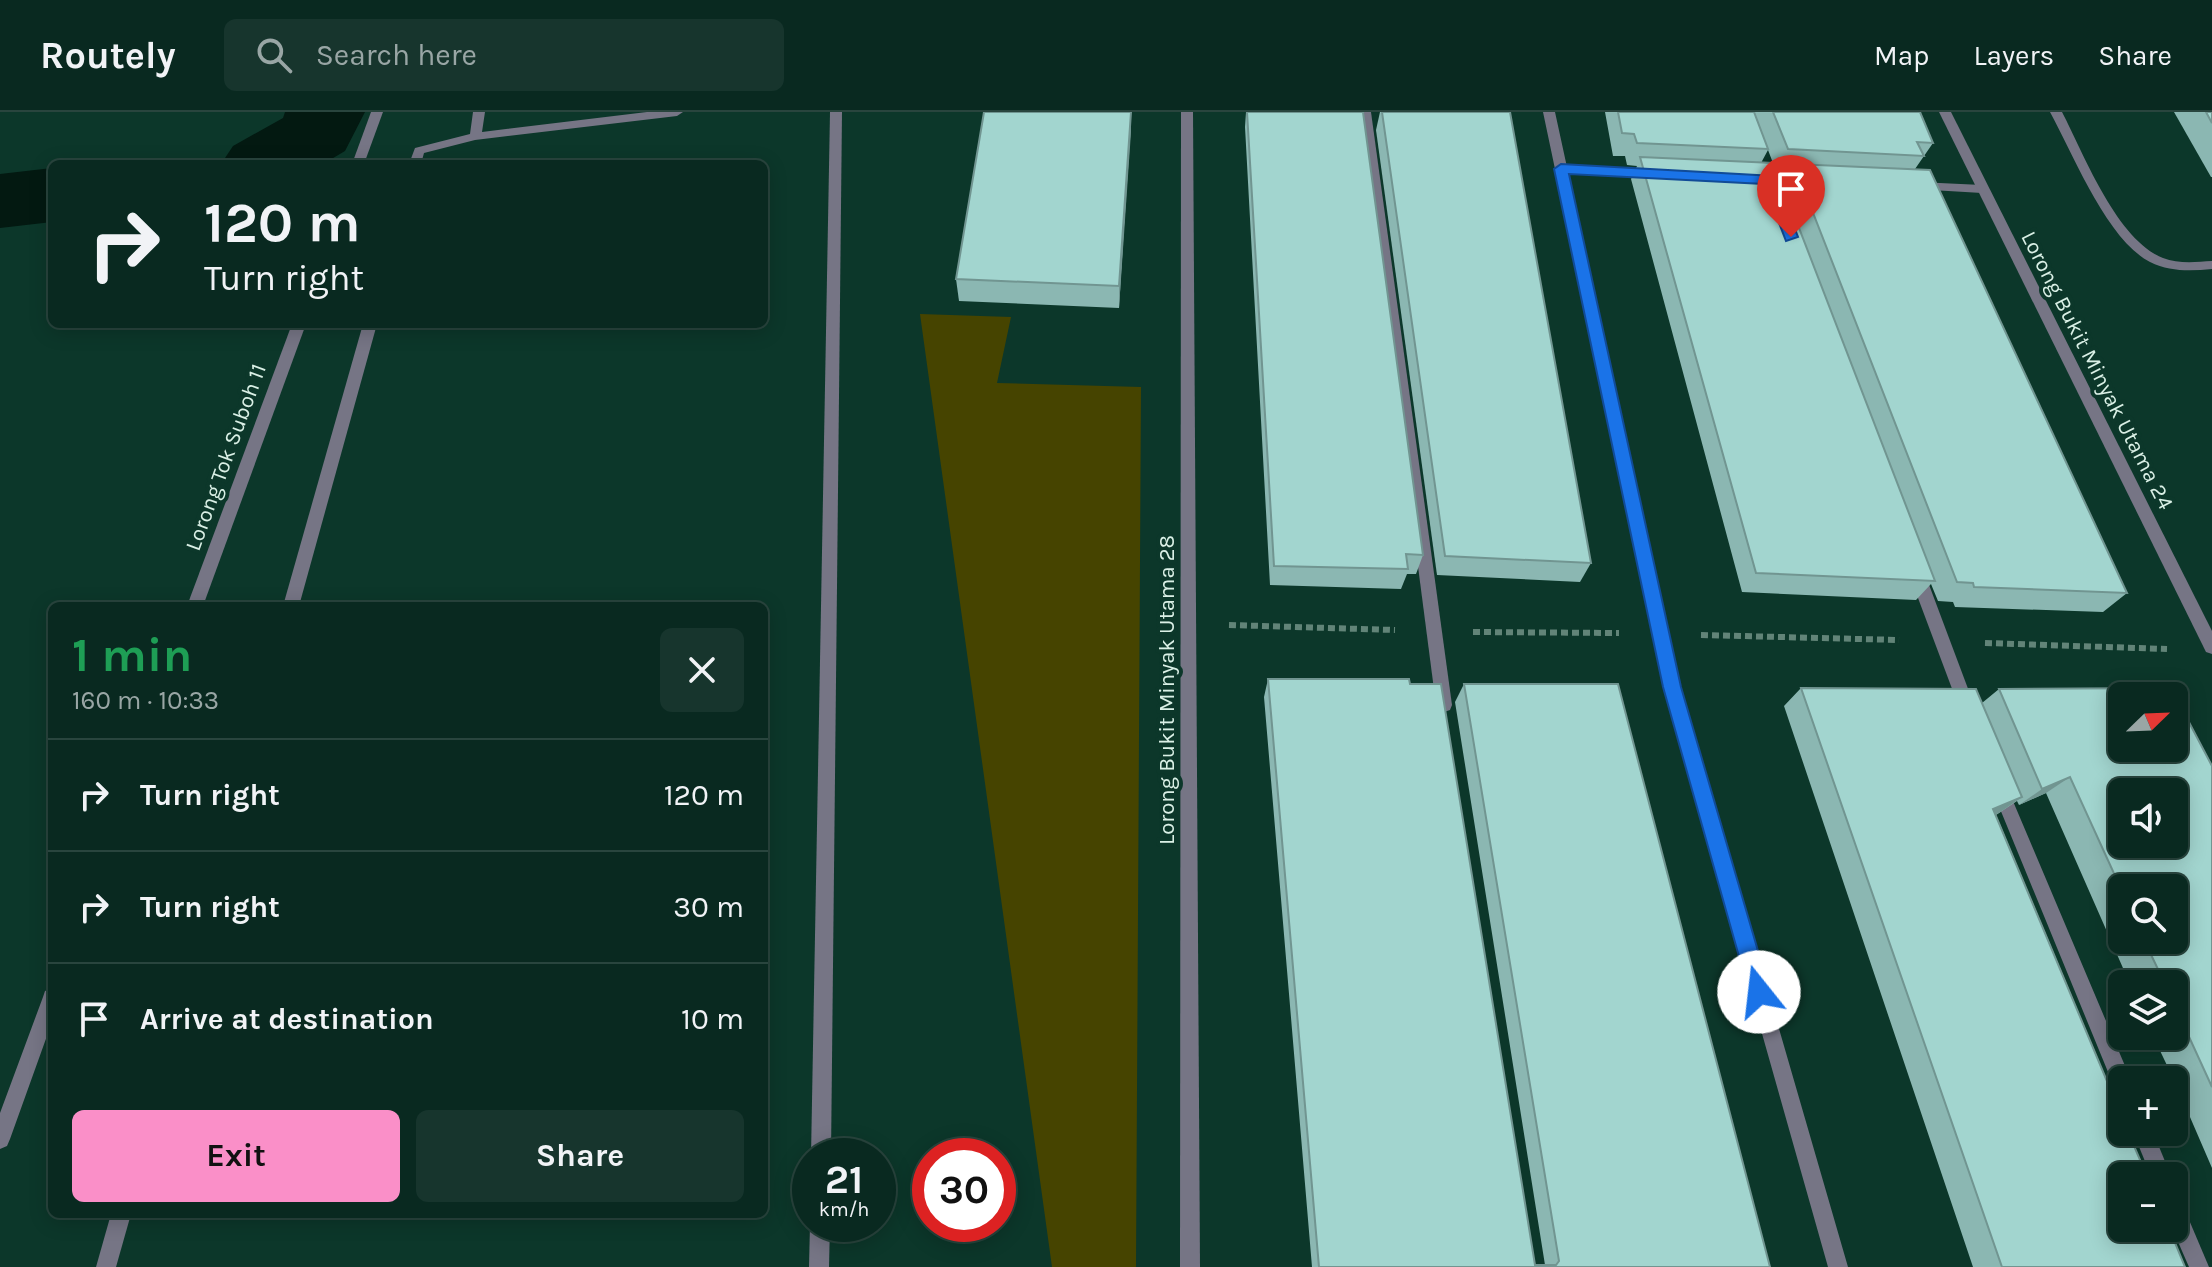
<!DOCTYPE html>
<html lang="en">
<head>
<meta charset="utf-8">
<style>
  :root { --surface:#092920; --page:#17352d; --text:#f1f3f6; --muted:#99a6a5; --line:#29453e; --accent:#fa8fc8 }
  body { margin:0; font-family:Karla,sans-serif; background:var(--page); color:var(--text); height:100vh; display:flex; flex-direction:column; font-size:30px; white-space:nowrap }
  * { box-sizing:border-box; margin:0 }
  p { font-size:26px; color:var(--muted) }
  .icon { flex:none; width:44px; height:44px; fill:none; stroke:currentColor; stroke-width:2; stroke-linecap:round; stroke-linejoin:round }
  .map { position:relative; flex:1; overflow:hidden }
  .sheet { position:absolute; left:48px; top:490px; width:720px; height:616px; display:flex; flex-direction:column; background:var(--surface); border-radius:12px; box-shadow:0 4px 20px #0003,0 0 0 2px var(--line) }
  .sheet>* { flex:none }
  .guide { position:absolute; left:48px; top:48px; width:720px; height:168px; border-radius:12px; box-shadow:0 4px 20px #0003,0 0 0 2px var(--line); background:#092920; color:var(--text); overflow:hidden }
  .needle { width:52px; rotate:67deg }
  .tools { position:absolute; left:2108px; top:570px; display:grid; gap:16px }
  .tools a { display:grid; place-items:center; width:80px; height:80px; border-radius:12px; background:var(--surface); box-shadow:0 4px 20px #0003,0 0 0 2px var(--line); font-size:40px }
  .speed { position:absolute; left:792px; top:1026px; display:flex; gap:16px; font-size:40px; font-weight:700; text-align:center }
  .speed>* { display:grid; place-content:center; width:104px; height:104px; border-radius:50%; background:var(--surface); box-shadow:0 4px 20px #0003,0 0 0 2px var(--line); line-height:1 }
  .speed small { font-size:20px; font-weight:400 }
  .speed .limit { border:12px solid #d22; background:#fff; color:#111 }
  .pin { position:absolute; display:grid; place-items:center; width:68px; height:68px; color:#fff; margin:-82px -34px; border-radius:50% 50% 50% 0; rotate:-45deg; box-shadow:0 0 8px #0007 }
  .pin .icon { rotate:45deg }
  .me { position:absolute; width:88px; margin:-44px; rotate:344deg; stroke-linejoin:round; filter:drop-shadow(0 0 6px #0008) }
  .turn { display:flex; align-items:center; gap:28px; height:168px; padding:0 24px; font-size:36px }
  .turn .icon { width:104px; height:104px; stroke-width:2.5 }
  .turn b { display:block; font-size:56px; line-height:68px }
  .round { display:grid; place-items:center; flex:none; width:84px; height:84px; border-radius:12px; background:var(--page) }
  .summary { display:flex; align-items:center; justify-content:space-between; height:136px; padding:0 24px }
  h1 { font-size:48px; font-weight:700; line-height:60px; color:#1e9e55 }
  .cta { display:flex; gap:16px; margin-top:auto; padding:16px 24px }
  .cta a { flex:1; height:92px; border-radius:12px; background:var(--accent); color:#111; font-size:32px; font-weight:700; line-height:92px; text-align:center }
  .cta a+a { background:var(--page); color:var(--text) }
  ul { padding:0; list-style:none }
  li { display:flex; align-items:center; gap:24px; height:112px; padding:0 24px; border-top:2px solid var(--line) }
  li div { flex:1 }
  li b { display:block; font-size:30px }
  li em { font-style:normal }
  header { display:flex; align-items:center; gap:48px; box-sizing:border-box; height:112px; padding:0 40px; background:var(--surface); border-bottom:2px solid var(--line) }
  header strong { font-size:38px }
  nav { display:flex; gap:44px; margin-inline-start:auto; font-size:28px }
  .search { width:560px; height:72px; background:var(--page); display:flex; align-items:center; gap:20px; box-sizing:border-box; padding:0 28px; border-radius:12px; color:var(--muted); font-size:30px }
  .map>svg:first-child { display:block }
  .green { fill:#464400 }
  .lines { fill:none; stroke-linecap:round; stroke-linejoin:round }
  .river { fill:#031911; fill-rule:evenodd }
  .path { stroke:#628478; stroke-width:6; stroke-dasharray:7 4; stroke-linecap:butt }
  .service { fill:#767585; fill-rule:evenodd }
  .minor { fill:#767585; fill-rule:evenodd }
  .wall { fill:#8bb7b2; fill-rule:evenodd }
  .shaded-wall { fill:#719591 }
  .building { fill:#a2d5cf; stroke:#719591; stroke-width:2; fill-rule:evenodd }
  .route { fill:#1a73e8; stroke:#114b97; stroke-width:2 }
  .labels { text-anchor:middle; stroke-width:8; stroke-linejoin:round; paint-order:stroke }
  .street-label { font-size:22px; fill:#daf0e6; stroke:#0c372a }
</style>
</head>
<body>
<header>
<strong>Routely</strong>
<div class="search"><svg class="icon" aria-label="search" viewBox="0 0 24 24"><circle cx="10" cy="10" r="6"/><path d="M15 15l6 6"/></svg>Search here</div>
<nav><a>Map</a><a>Layers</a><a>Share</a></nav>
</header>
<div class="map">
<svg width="2212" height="1155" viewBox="0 0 2212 1155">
  <rect width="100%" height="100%" fill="#0c372a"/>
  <polygon class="green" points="920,202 1011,205 997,271 1141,275 1136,1155 1052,1155"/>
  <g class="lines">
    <g class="river">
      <polygon points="285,0 365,0 345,39 323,52 221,52 233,34 283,6"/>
      <polygon points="52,56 52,110 0,116 0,62"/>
    </g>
    <g class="path">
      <polyline points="1229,513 1395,518"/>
      <polyline points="1473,520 1619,521"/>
      <polyline points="1701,523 1899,528"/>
      <polyline points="1985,531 2167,537"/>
    </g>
    <g class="service">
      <polygon points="1359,0 1371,0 1452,593 1450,598 1444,600 1438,598 1436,593"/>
      <polygon points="1561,53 1656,58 1662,62 1656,66 1557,60 1557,54"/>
      <polygon points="1918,70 1982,73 1988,77 1982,81 1914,77 1914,71"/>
      <polygon points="1917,456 1925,462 1976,598 1974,603 1968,605 1962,603 1960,598 1909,462"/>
      <polygon points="1999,667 2005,670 2007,675 2131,968 2122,968 2122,980 2115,977 1991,675 1993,670"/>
      <polygon points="2133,1020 2153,1020 2171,1064 2151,1064"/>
      <polygon points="2174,1086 2181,1089 2209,1155 2189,1155 2172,1116"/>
    </g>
    <g class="minor">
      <polygon points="371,0 383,0 364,52 352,52"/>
      <polygon points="473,0 485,0 482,20 647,0 683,0 677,4 475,28 424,41 421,52 409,52 415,36 470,22"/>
      <polygon points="830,0 842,0 831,1044 811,1044"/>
      <polygon points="1181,0 1193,0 1200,1155 1180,1155"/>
      <polygon points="1543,0 1555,0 1680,575 1848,1155 1828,1155 1664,575"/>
      <polygon points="1939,0 1951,0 2212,519 2212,542 2206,540"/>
      <path d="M2050 0H2062C2084 42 2116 127 2163 146 2178 152 2196 150 2212 149V157C2191 159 2170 160 2150 150 2107 128 2073 42 2050 0Z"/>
      <polygon points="292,212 306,212 203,494 187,494"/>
      <polygon points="363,212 377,212 299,494 283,494"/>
      <polygon points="52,876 52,910 10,1027 7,1034 0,1037 0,1001 43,885 45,879"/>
      <polygon points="111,1102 131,1102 116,1155 96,1155"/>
      <polygon points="810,1112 830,1112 829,1155 809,1155"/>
    </g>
  </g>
  <g class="wall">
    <polygon points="1131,0 1119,196 959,189 956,167"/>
    <polygon points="1246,0 1247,0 1423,443 1416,462 1407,462 1401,477 1270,473 1245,15"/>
    <polygon points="1380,0 1510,0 1591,451 1580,470 1437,463 1376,18"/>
    <path d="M1605 0H1920L1933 31 1915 57 2127 481 2103 500 1955 495 1953 490 1938 489 1931 472 1916 488 1742 480 1631 67 1637 54 1627 53 1625 44H1613ZM1768 38 1773 51H1761ZM1777 60 1789 61 1782 73Z"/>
    <polygon points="2174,0 2212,0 2212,65 2211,65"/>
    <polygon points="1268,567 1410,572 1535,1153 1545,1153 1455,590 1464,572 1770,1155 1312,1155 1264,585"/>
    <path d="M1801 576 1982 591 1999 577 2212 654V1056L2174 968 2153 924H2174V872H2130L2046 681 2019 693 2017 689 1996 703 2185 1155H1973L1784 594ZM2122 776 2174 828H2122Z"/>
  </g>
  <g class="shaded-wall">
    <polygon points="1131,0 1131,20 1119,196 1119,174"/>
    <polygon points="2070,665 2046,681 2019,693 2042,677"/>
    <polygon points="2022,685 1999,701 1971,713 1993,697"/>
  </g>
  <g class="building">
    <polygon points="984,0 1131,0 1119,174 956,167"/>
    <polygon points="1247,0 1363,0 1423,443 1406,442 1408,457 1274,454"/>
    <polygon points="1382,0 1510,0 1591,451 1445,444"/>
    <polygon points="1618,0 1754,0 1768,37 1637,31 1634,22 1622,21"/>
    <polygon points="1773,0 1920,0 1933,31 1917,30 1924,44 1788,37"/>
    <polygon points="2206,0 2212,0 2212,11"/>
    <polygon points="1640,45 1774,51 1935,469 1756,461"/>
    <polygon points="1794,52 1930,58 2127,481 1974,475 1973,471 1957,470"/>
    <polygon points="1268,567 1409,567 1410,572 1441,572 1535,1153 1556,1153 1559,1149 1464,572 1618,572 1770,1155 1319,1155"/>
    <polygon points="1801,576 1976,577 2022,685 1993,697 2122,1005 2122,1020 2128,1020 2147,1064 2122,1064 2122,1116 2169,1116 2185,1155 2002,1155"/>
    <path d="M2171 576 2212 654V975L2174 892V872H2165L2144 828H2174V776H2122V779L2070 665 2042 677 1999 577ZM2122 584H2174V636H2122ZM2122 680H2174V732H2122Z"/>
  </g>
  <polygon class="route" points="1561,52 1774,64 1798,125 1786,129 1764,72 1569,62 1681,575 1770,880 1767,888 1759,891 1752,888 1749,880 1663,575 1554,57"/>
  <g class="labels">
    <g class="street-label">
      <text transform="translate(2098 258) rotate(63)" y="8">Lorong Bukit Minyak Utama 24</text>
      <text transform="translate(225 345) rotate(-70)" y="8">Lorong Tok Suboh 11</text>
      <text transform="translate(1166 578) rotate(-90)" y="8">Lorong Bukit Minyak Utama 28</text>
    </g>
  </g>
</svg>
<div class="tools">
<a><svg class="needle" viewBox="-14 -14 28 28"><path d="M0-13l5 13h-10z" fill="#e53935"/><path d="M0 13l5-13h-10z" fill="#99a6a5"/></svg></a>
<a><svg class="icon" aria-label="sound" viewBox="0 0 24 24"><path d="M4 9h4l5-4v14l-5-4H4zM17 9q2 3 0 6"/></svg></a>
<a><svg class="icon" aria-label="search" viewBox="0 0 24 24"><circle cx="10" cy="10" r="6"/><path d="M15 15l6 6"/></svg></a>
<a><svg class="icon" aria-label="layers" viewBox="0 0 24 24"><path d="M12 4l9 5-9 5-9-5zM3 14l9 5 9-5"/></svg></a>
<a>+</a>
<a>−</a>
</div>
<div class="speed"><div>21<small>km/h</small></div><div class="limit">30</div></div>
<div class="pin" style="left:1791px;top:125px;background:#d93025"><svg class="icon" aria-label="arrive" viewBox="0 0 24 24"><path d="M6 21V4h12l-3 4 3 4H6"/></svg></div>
<svg class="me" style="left:1759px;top:880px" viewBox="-20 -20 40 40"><circle r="19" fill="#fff"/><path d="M0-13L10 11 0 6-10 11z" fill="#1a73e8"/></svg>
<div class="guide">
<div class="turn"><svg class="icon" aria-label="right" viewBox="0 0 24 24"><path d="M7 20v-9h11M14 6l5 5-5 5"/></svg><div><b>120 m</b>Turn right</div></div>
</div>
<section class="sheet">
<div class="summary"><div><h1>1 min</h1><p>160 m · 10:33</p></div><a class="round"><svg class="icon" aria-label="close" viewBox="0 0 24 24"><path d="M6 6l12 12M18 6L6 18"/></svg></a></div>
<ul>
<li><svg class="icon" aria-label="right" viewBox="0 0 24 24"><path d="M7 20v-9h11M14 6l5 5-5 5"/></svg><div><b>Turn right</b></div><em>120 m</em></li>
<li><svg class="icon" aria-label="right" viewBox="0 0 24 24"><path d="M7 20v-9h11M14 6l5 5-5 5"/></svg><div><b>Turn right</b></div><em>30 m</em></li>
<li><svg class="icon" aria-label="arrive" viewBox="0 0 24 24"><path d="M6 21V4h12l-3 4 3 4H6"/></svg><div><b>Arrive at destination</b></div><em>10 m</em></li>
</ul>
<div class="cta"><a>Exit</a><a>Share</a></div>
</section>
</div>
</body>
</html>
